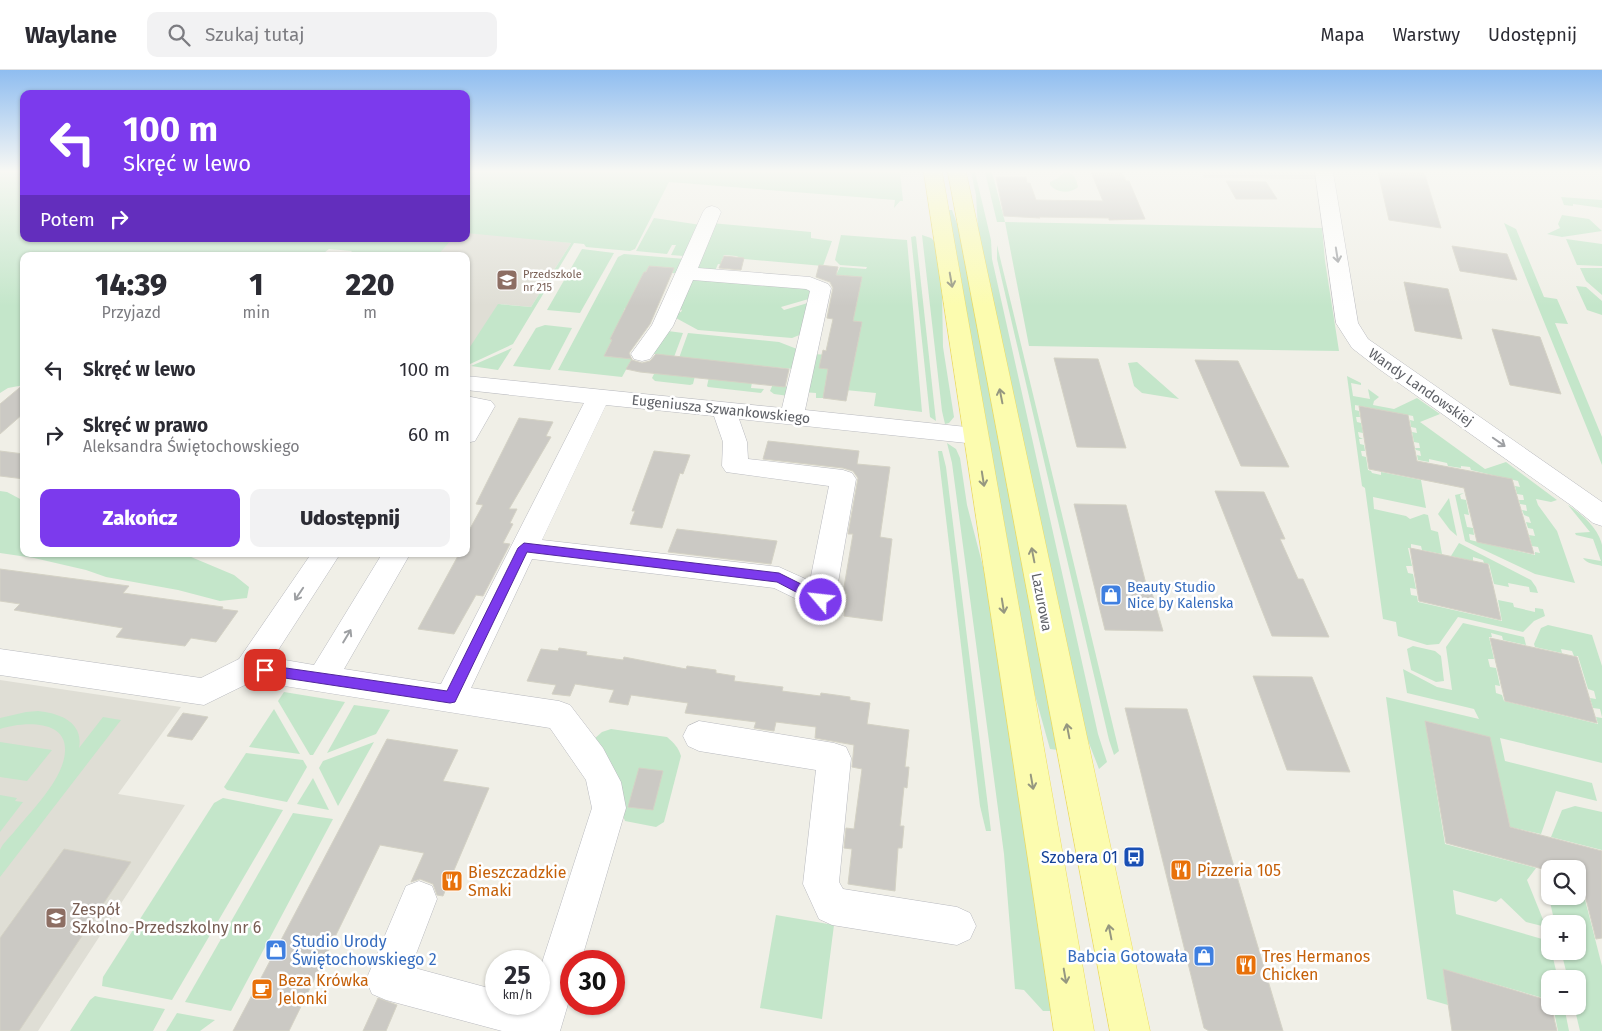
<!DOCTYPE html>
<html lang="pl">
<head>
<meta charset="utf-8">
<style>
  :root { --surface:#fff; --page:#f2f2f3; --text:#2b2b33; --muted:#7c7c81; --line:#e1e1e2; --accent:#7c3aed }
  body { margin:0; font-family:"Fira Sans",sans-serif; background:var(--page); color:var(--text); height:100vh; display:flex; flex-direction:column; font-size:19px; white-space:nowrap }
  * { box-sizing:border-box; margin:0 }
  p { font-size:16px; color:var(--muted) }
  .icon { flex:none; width:28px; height:28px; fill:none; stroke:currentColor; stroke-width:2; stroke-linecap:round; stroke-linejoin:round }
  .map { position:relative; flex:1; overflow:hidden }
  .side { position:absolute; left:20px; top:182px; width:450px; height:305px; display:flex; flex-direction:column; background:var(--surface); border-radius:10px; box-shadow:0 1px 4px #0004 }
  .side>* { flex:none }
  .hud { position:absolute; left:20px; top:20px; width:450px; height:152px; border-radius:10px; box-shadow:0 1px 4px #0004; background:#7c3aed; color:#fff; overflow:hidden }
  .tools { position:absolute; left:1541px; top:790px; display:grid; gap:10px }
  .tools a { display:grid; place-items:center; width:45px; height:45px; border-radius:10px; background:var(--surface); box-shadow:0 1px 4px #0004; font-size:25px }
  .speed { position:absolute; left:485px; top:880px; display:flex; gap:10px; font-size:25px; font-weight:700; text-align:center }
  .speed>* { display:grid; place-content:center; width:65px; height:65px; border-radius:50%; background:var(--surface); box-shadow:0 1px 4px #0004; line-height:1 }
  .speed small { font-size:12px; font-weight:400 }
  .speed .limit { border:8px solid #d22; background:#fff; color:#111 }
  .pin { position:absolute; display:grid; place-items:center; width:42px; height:42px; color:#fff; margin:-21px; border-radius:10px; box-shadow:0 2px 8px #0006 }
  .me { position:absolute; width:55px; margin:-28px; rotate:298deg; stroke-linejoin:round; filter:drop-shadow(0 0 4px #0008) }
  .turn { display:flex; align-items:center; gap:18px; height:105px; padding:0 20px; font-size:22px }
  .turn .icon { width:65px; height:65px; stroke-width:2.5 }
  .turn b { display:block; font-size:35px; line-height:42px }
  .then { display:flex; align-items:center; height:48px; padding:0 20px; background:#0003; gap:10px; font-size:19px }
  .eta { display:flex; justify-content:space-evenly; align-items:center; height:85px; text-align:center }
  .eta b { font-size:30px; font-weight:800; line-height:35px }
  .primary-button { display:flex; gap:10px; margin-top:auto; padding:10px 20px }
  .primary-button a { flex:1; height:58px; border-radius:10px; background:var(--accent); color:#fff; font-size:20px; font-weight:800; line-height:58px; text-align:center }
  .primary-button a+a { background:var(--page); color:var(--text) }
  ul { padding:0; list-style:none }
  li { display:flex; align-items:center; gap:15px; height:65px; padding:0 20px }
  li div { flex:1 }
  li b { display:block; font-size:19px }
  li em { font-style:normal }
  header { display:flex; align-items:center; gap:30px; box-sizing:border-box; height:70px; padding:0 25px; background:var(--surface); border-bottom:1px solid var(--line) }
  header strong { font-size:24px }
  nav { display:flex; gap:28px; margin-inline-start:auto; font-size:18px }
  .search { width:350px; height:45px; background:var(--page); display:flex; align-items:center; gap:12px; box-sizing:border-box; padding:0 18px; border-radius:10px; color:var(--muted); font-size:19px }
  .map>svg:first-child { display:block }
  .education { fill:#dfded5 }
  .green { fill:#c4e6ca }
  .building { fill:#cbc9c4; stroke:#d4d2c5 }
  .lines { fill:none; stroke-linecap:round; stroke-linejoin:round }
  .minor-casing { stroke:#b9babf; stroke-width:1 }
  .major-casing { stroke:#eddc62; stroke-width:1 }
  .minor { fill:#fff; fill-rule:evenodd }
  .major { fill:#fcfcaf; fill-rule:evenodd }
  .oneway { stroke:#9ea0a3 }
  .oneway2 { stroke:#959780 }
  .route { fill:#7c3aed; stroke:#51269a }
  .labels { text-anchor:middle; stroke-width:5; stroke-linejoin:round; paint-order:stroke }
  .far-education-label { font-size:11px; fill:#785e54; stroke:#fff; text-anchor:start }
  .street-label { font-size:14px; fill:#5e6066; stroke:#fff }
  .shop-label { font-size:14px; fill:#366cbe; stroke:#fff; text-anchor:start }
  .near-transit-label { font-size:16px; fill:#164399; stroke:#fff; text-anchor:end }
  .near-food-label { font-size:16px; fill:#c56008; stroke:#fff; text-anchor:start }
  .near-education-label { font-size:16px; fill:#785e54; stroke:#fff; text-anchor:start }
  .near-shop-label { font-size:16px; fill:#366cbe; stroke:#fff; text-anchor:start }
</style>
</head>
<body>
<header>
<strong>Waylane</strong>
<div class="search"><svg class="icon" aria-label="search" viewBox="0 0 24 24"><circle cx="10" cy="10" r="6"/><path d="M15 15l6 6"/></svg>Szukaj tutaj</div>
<nav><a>Mapa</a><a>Warstwy</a><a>Udostępnij</a></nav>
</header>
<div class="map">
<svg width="1602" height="961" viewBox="0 0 1602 961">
  <rect width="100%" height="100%" fill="#f0efe7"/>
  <g class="education">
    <polygon points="1201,102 1315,102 1317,109 1204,108"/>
    <polygon points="466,161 571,173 531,237 501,234 466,287 466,186 435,186 449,169 466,169"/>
    <polygon points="0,610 181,637 118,724 185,735 38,961 0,961"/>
  </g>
  <g class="green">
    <polygon points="0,102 24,102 24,169 452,169 437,186 347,186 352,181 329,179 320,186 24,186 24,315 8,318 0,323"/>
    <polygon points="466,102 900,102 903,131 900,131 894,138 895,130 669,112 635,179 630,181 586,177 584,174 574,173 513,274 468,295 466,295 466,283 498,234 531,237 571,173 466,163"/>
    <polygon points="971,102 975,102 991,170 992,189 1098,664 1107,692 1099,699 1087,668 978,160 976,125"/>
    <polygon points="985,102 992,102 1005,152 1322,158 1325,191 1339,281 1029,276 1005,152 997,152"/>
    <path d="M1064 102C1074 102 1076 108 1078 117 1070 124 1057 123 1050 115V112L1058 108Z"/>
    <polygon points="1561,127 1602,130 1602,138 1573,134 1573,136 1564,135"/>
    <polygon points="948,140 952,140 960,162 1058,680 1050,679 1031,611"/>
    <polygon points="1562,145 1589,149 1602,161 1562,167 1547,164 1560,158 1558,154"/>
    <polygon points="654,148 701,155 684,186 671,185 676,175 672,175 667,184 636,181"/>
    <polygon points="711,153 811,162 811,168 832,171 823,196 744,189 736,186 724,185 721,192 725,193 724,195 718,194 715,201 773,204 772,209 696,201 693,197"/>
    <polygon points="1504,153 1516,159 1544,227 1557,229 1568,254 1555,253 1602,367 1602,395"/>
    <polygon points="841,165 907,170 922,342 874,336 876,323 825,318 823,328 816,328 816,323 803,322 813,284 829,285 852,301 862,252 853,251 862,207 836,205 840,197 866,199 867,197 840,195 835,190"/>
    <polygon points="922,165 931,168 935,172 942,220 943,277 954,347 949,353 945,354 942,341"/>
    <polygon points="915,166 916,167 936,351 930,347 911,167"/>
    <polygon points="1566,169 1602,174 1602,196 1577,195"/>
    <polygon points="997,175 1119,681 1114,685 1109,670 997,189"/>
    <polygon points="582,179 614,183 580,243 547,240"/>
    <polygon points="624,184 685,189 681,204 672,203 673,198 649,196 646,202 644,202 628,238 625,238 616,261 614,261 610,269 612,270 604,286 632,289 622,307 558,300 618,187"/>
    <polygon points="1580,198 1602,198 1602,225 1586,211"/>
    <polygon points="688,208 811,216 819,226 781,237 784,240 818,230 802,264 792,268 698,260 676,248 677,243 681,242 682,240 678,238"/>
    <polygon points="1576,216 1586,217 1602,231 1602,245 1587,240"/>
    <polygon points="545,255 572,258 550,300 513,296 536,258"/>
    <polygon points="668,261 683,263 674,287 649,283"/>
    <polygon points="688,263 779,272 797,279 789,326 774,324 770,321 773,314 789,317 793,299 679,288"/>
    <polygon points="512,278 498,300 471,296"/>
    <polygon points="1137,292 1179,329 1142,323 1134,316 1128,293"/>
    <polygon points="655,302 695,306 693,314 690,315 655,311 652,308"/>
    <polygon points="1347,306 1361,313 1361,315 1351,313 1353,326 1370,329 1368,319 1379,327 1374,331 1373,335 1394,339 1417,328 1440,344 1420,352 1485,399 1506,392 1557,430 1551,432 1536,429 1538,435 1557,461 1575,513 1535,504 1465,471 1455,425 1464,423 1460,425 1461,429 1466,430 1469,445 1464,444 1467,457 1473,458 1474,465 1469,464 1470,470 1535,485 1535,482 1540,483 1538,477 1532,476 1529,465 1535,466 1533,459 1528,458 1526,452 1531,453 1529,447 1524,445 1522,440 1527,441 1526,435 1520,434 1519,430 1524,430 1523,425 1517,424 1515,416 1520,417 1518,411 1471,400 1470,397 1461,396 1461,398 1448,396 1447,393 1429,389 1429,392 1418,390 1417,385 1421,386 1420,381 1416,380 1415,378 1420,378 1419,373 1414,372 1412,362 1417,363 1416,358 1411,357 1410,350 1414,351 1413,346 1355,335 1355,340 1359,341 1360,347 1356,347 1357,352 1361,353 1363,363 1358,362 1359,367 1363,369 1359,369 1360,374 1364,375 1365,381 1361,381 1362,386 1366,387 1368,400 1371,401 1372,403 1381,405 1381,402 1421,410 1426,438 1373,427 1374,439 1406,446 1410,449 1424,444 1428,445 1431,460 1438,462 1442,484 1422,480 1421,476 1411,474 1411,478 1408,478 1412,496 1406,496 1408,503 1413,504 1416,519 1410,518 1411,525 1417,526 1418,532 1502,551 1498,530 1513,533 1514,537 1535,542 1535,538 1543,539 1545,546 1534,551 1523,562 1458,547 1439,574 1427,575 1398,566 1396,552 1383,549 1365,418 1362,416"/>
    <polygon points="709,307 752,312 751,318 764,319 761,323 708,317 707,316"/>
    <polygon points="947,373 956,379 960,388 967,435 987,512 1052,941 1043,941 1024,920 1015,919 1004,784 952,393"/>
    <polygon points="938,381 942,381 946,397 991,761 986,761 980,736"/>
    <polygon points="0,421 7,422 24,431 24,484 184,484 234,505 249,517 247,528 220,531 178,520 106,507 86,500 34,488 0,483"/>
    <polygon points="1449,428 1457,466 1450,460 1438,444"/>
    <path d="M1568 435C1581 443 1599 459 1602 475 1602 481 1602 489 1602 496 1595 494 1587 494 1583 488L1601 491 1593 469 1576 465 1575 463 1590 462Z"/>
    <polygon points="1459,473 1531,510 1536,517 1538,523 1530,522 1529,517 1508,513 1509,517 1494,514 1489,494 1484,493 1483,490 1473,487 1473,491 1451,486"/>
    <polygon points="1463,553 1524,567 1526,575 1503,570 1502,566 1491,563 1492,567 1489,567 1494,589 1488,589 1490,597 1496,598 1500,616 1495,615 1496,623 1502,625 1504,631 1598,654 1596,647 1602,648 1602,693 1500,668 1505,691 1592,713 1597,731 1556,721 1541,764 1510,757 1490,667 1425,651 1445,774 1536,798 1527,810 1546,857 1526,852 1501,828 1496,832 1453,820 1456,844 1549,871 1558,909 1550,909 1550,930 1443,899 1448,935 1427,929 1386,627 1479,649 1474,639 1407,623 1403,599 1437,617 1452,620 1446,577"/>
    <polygon points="1548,555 1592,565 1602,596 1602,647 1600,639 1593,638 1590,628 1596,629 1594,621 1588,619 1578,586 1574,586 1572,581 1561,579 1562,583 1535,577 1534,574 1541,558"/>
    <polygon points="1413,576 1435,581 1441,586 1444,611 1436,612 1411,600 1407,579"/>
    <polygon points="284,622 345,632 313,685 310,685 278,631"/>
    <polygon points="354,635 390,640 376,664 327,683"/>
    <polygon points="274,639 300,684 249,677"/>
    <path d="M38 641C59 643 84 652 79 678L103 647 121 650 0 807C0 800 0 787 0 780 2 774 10 767 14 762 31 741 64 709 65 681 67 648 20 652 0 659V648L26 642Z"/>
    <path d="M611 659 667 667C674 673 678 677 681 686L664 752 656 757 625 751 593 670 602 662Z"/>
    <polygon points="0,672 52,680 27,711 0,707"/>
    <polygon points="374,672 338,736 319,698 323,691"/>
    <polygon points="246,683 303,690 307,697 287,732 227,720 224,717"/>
    <polygon points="313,708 329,740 297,734"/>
    <polygon points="0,725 17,728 15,731 23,732 0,762"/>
    <polygon points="223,728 283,740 172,930 102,916 103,907 214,733"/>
    <polygon points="1575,736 1602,742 1602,780 1551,767 1562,740"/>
    <polygon points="293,743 333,749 231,941 185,932"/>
    <polygon points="1546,801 1550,802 1550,826 1578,826 1578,809 1580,810 1602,896 1602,961 1580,961 1574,936 1578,936 1578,909 1568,909 1561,881 1578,881 1578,854 1555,854 1545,810"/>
    <polygon points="776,845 834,855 822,949 760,938"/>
    <polygon points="95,926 99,927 165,939 153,961 70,961 90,930"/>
    <polygon points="1553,936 1564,936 1569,961 1558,961"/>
    <polygon points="177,943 215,950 200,961 166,961"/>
  </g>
  <g class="building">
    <polygon points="1091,102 1122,102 1126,111 1129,111 1145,149 1109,150 1109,148 1039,147 1040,148 1004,146 996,107 1026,107 1027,113 1030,113 1036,130 1103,131"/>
    <polygon points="1378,102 1424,102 1441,158 1389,150"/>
    <polygon points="1226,111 1266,112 1277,129 1236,129"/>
    <polygon points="1452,176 1507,184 1517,210 1460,201"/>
    <polygon points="724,186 744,188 741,200 719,198"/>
    <polygon points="819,195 838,197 836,205 862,207 853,251 862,252 846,331 823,328 828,299 819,298 823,280 826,281 833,249 827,248 833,218 830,212 816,207"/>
    <polygon points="649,196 674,198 650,254 629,283 632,290 642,293 650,291 656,284 789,299 785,317 640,302 626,299 632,289 604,286 612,270 610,269 644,202 646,202"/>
    <polygon points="1404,212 1448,219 1462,269 1415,261"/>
    <polygon points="1492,259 1540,267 1561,324 1510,315"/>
    <polygon points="1054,288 1098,289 1126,378 1077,377"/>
    <polygon points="1195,290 1238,291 1289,397 1241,396"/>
    <polygon points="24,314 24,343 0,364 0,334"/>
    <polygon points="1359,336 1408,345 1417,391 1512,409 1534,484 1477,472 1464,418 1369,399"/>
    <polygon points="519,348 553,352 546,366 551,367 509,439 517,439 510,453 513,454 503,473 510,474 483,526 476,525 454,564 418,559 459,484 466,484 466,466 483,435 476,434"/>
    <polygon points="768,371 859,381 857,394 890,397 880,467 892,469 882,551 844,546 847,524 843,523 853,464 848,464 858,408 853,401 843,398 763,389"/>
    <polygon points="0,381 24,384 24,409 0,406"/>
    <polygon points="654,381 690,385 683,404 680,403 662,458 630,454 635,441 632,441"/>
    <polygon points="1215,421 1264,422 1285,469 1280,469 1298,509 1303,509 1329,567 1272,566"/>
    <polygon points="1074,434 1126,435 1148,522 1152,523 1163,561 1105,560"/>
    <polygon points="677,459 777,471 771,494 668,482"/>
    <polygon points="1410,478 1488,494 1501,550 1419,531"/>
    <polygon points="0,499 129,516 123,523 223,537 222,539 238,541 216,572 191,568 185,576 116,567 123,558 14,540 20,534 0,531"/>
    <polygon points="1490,568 1577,587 1597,653 1505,631"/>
    <polygon points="559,578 587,582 586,585 623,590 624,587 686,599 687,596 716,600 716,603 735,606 734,611 783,617 782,621 820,626 821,623 850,627 850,630 870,633 867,654 909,660 905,697 909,697 907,718 904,717 900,756 904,756 902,778 898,778 895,821 848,814 852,779 844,778 846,758 854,759 862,699 852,697 854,675 815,668 816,657 776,652 774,661 754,658 756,652 685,643 688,633 631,625 628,635 609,632 614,620 575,614 570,626 552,624 556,615 527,611 541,579 558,581"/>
    <polygon points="1253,606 1312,607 1350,702 1287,700"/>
    <polygon points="1125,638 1187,639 1283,961 1209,961 1204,958"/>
    <polygon points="183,643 208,647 192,670 167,666"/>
    <polygon points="1425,651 1490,667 1510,757 1602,781 1602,868 1596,869 1581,809 1578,808 1578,799 1550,799 1550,801 1446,773"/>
    <polygon points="387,669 458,680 443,711 489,718 443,826 437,825 433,814 420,809 411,812 424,783 380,775 289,961 233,961"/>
    <polygon points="639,698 663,701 653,740 628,737"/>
    <polygon points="64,779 131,792 19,961 0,961 0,868"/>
    <polygon points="1443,899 1550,931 1557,961 1452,961"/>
    <polygon points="378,928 397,935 386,961 363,961"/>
  </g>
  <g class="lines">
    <g class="minor-casing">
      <g id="minor">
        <polygon points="1315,102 1333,102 1358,253 1368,269 1602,432 1602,456 1593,453 1572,436 1379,299 1352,278 1336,253"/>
        <path d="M712 136 718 138 721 142 698 198 810 207 828 214 831 218 805 340 976 358 985 360 988 366 985 372 976 374 739 349 747 372 748 389 843 400 852 403 856 409 835 530 831 538 821 541 774 518 532 489 471 618 559 631 570 635 603 678 621 712 626 738 581 891H571V924L560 961H502L386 930 372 924 366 910 406 816 419 811 432 816 437 829 411 897 496 920V934H539V902L592 738 586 710 550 658 253 611 204 635 0 605V579L201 608 239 589 311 484H340L273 588 314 595 382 484H410L344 599 441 614 584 333 466 320V306L782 338 810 221 806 219 693 210 673 256 650 289 642 291 634 289 631 284 652 255 703 142 706 138ZM606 335 714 346 723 372 722 396 726 402 829 416 810 511 779 497 542 470Z"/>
        <polygon points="466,326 491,331 495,336 475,371 466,373"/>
        <polygon points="699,651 834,673 846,677 851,688 839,812 843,819 957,837 970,843 976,856 970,869 957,875 832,855 819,849 803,814 816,700 699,681 688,676 683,666 688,656"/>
      </g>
    </g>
    <g class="major-casing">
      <g id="major">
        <polygon points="924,102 942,102 1094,961 1054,961"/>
        <polygon points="948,102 966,102 1150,961 1110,961"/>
      </g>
    </g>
    <use href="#minor" class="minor"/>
    <use href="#major" class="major"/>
  </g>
  <defs><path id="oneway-shaft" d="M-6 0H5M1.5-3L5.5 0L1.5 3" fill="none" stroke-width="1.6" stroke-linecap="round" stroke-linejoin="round" transform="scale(1.25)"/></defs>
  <g class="oneway">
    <use href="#oneway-shaft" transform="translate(1337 185) rotate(81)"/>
    <use href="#oneway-shaft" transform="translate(1499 372) rotate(35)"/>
    <use href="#oneway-shaft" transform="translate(299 524) rotate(124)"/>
    <use href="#oneway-shaft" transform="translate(347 566) rotate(-59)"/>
  </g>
  <g class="oneway2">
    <use href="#oneway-shaft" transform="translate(951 210) rotate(80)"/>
    <use href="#oneway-shaft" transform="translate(1001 326) rotate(-101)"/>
    <use href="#oneway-shaft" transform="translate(983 409) rotate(81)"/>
    <use href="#oneway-shaft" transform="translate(1033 485) rotate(-101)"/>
    <use href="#oneway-shaft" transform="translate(1003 536) rotate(81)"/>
    <use href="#oneway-shaft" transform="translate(1068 661) rotate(-101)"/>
    <use href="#oneway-shaft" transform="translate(1032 712) rotate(80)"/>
    <use href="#oneway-shaft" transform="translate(1110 862) rotate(-101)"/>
    <use href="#oneway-shaft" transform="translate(1065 906) rotate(80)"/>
  </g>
  <linearGradient id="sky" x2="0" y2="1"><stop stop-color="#8fbdf0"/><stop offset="0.43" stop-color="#f8f8f4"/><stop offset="1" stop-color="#f8f8f4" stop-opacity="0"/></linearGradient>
  <rect width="1602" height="236" fill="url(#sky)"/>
  <polygon class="route" points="524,473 779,503 825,526 827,530 825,533 817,533 777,512 527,482 455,632 450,633 265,605 260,604 259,600 260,596 265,595 447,621 518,478"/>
  <defs>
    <g id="school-square" transform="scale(1.125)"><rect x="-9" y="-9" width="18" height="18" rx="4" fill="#8d6e63" stroke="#fff"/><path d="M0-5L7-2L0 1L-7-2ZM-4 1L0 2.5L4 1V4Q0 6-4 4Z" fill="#fff"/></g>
    <g id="shop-square" transform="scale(1.125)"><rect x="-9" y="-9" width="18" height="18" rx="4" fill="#3f7fe0" stroke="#fff"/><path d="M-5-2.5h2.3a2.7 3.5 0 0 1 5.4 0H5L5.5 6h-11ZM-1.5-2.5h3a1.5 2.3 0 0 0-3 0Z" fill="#fff"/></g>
    <g id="bus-square" transform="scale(1.125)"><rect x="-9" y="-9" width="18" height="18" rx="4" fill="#1a4fb4" stroke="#fff"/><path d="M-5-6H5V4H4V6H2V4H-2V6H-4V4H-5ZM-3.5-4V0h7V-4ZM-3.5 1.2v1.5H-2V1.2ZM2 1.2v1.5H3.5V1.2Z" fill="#fff"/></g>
    <g id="restaurant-square" transform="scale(1.125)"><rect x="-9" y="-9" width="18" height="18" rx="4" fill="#e8710a" stroke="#fff"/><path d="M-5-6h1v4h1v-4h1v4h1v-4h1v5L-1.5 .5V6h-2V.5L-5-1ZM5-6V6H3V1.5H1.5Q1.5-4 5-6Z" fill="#fff"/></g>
    <g id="cafe-square" transform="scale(1.125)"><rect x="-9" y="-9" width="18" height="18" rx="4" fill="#e8710a" stroke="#fff"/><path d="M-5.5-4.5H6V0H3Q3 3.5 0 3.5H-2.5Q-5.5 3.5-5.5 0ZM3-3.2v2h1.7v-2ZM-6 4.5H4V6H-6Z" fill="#fff"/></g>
  </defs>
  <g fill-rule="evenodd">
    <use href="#school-square" x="507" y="210"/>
    <use href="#shop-square" x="1111" y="525"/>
    <use href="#bus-square" x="1134" y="787"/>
    <use href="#restaurant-square" x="1181" y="800"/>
    <use href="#restaurant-square" x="452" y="811"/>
    <use href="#school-square" x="56" y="848"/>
    <use href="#shop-square" x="276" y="880"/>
    <use href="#shop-square" x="1204" y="886"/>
    <use href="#restaurant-square" x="1246" y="895"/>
    <use href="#cafe-square" x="262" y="919"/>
  </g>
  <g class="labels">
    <g class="far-education-label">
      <text x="523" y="208">Przedszkole<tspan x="523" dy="13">nr 215</tspan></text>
    </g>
    <g class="street-label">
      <text transform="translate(1421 317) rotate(35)" y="5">Wandy Landowskiej</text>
      <text transform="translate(721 339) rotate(6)" y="5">Eugeniusza Szwankowskiego</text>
      <text transform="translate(1042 532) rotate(79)" y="5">Lazurowa</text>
    </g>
    <g class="shop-label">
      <text x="1127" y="522">Beauty Studio<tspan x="1127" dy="16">Nice by Kalenska</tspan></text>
    </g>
    <g class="near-transit-label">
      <text x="1118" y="793">Szobera 01</text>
    </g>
    <g class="near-food-label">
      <text x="1197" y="806">Pizzeria 105</text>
      <text x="468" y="808">Bieszczadzkie<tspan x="468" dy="18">Smaki</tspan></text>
      <text x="1262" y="892">Tres Hermanos<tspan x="1262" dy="18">Chicken</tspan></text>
      <text x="278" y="916">Beza Krówka<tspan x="278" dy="18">Jelonki</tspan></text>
    </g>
    <g class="near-education-label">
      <text x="72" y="845">Zespół<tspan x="72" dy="18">Szkolno-Przedszkolny nr 6</tspan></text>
    </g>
    <g class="near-shop-label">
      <text x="292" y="877">Studio Urody<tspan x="292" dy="18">Świętochowskiego 2</tspan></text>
      <text x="1188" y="892" text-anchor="end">Babcia Gotowała</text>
    </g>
  </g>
</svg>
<div class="tools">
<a><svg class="icon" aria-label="search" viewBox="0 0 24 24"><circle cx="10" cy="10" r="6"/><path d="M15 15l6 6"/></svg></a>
<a>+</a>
<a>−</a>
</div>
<div class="speed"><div>25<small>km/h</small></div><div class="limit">30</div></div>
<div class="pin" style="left:265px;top:600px;background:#d93025"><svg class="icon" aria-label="arrive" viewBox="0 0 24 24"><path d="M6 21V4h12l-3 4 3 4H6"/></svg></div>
<svg class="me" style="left:821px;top:530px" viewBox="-20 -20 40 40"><circle r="17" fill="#7c3aed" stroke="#fff" stroke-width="3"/><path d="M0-11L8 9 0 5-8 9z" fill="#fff"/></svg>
<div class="hud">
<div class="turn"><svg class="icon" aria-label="left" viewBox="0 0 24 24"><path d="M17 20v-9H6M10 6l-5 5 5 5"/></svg><div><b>100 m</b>Skręć w lewo</div></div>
<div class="then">Potem<svg class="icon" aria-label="right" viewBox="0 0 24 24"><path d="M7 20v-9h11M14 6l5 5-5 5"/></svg></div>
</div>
<section class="side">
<div class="eta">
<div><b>14:39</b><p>Przyjazd</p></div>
<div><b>1</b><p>min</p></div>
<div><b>220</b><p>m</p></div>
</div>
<ul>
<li><svg class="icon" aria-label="left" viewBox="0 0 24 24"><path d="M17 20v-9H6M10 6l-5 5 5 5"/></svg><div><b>Skręć w lewo</b></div><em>100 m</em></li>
<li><svg class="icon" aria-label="right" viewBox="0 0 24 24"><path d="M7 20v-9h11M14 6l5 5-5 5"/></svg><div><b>Skręć w prawo</b><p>Aleksandra Świętochowskiego</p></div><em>60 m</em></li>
</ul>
<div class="primary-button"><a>Zakończ</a><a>Udostępnij</a></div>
</section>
</div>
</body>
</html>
